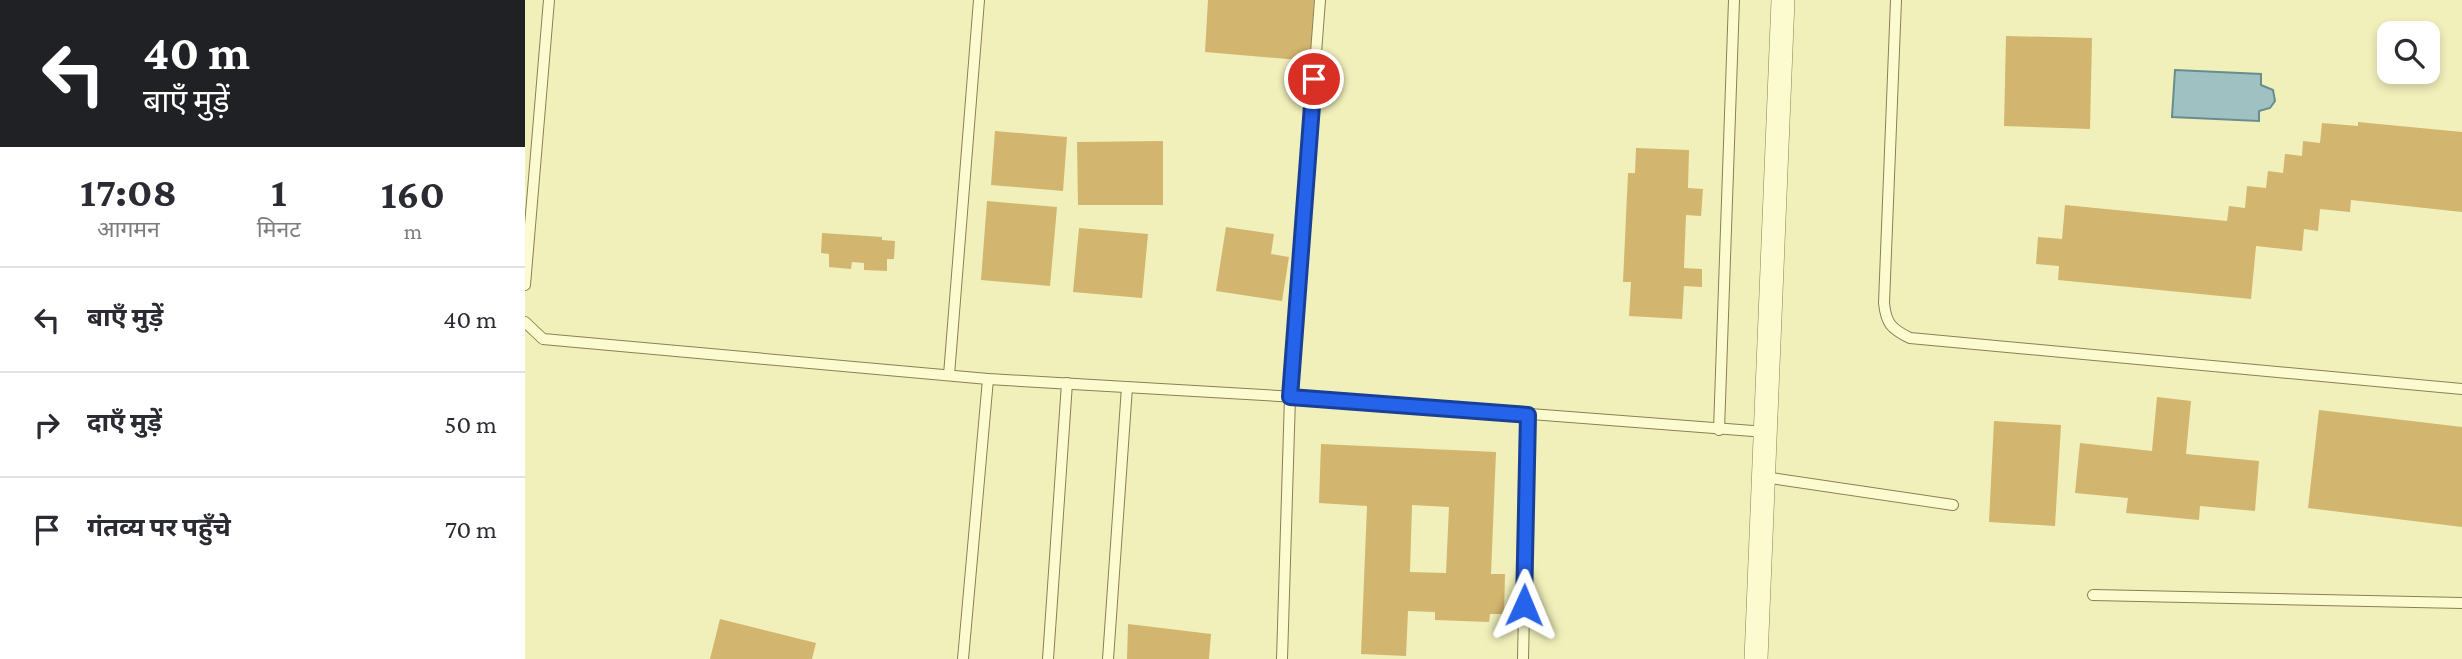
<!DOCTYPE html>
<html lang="hi">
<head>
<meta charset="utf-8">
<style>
  :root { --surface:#fff; --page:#f7f7f7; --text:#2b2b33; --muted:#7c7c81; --line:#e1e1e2 }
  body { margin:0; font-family:"Crimson Pro","Noto Sans Devanagari",serif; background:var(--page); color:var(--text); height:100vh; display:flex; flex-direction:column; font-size:26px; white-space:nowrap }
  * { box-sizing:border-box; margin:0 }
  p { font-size:23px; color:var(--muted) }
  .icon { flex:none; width:38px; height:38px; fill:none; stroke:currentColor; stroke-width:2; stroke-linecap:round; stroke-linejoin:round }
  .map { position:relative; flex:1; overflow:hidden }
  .drawer { display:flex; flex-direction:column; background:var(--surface); width:525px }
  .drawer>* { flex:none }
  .hud { background:#202124; color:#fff; overflow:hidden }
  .tools { position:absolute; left:1852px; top:21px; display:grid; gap:14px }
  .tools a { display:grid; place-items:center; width:63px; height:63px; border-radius:14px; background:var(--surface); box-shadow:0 4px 10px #0003; font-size:35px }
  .pin { position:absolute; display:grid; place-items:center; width:60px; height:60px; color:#fff; margin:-30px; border:4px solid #fff; border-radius:50%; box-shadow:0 2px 7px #0007 }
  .me { position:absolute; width:77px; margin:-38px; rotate:1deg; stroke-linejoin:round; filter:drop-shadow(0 0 5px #0008) }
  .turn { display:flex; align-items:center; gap:24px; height:147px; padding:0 28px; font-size:32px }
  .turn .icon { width:91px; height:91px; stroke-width:2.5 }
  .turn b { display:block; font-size:49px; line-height:60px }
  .eta { display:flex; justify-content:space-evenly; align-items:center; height:119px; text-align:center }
  .eta b { font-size:42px; font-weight:700; line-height:49px }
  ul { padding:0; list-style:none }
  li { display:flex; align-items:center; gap:21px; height:105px; padding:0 28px; border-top:2px solid var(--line) }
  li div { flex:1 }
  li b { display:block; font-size:26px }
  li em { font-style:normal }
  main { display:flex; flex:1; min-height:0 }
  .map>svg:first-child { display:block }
  .water { fill:#a0c1c1; stroke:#678e8f; stroke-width:2 }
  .building { fill:#d2b56e; fill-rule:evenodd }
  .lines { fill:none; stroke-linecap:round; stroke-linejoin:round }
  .lane-casing { stroke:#898054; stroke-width:12 }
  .street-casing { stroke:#898054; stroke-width:24 }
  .lane { stroke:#fbfbcf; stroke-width:10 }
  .street { stroke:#fbfbcf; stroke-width:23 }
  .route-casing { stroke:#184099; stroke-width:18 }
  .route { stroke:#2563eb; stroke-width:12 }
</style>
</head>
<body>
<main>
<section class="drawer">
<div class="hud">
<div class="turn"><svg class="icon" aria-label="left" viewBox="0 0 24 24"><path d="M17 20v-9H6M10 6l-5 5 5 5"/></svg><div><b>40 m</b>बाएँ मुड़ें</div></div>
</div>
<div class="eta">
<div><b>17:08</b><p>आगमन</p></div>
<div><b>1</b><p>मिनट</p></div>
<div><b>160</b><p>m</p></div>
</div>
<ul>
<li><svg class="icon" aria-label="left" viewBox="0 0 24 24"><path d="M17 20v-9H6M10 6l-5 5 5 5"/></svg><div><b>बाएँ मुड़ें</b></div><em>40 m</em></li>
<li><svg class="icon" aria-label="right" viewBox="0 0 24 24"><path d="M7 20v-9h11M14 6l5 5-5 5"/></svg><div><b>दाएँ मुड़ें</b></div><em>50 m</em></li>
<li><svg class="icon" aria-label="arrive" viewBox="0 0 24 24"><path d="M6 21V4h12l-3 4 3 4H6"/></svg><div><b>गंतव्य पर पहुँचे</b></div><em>70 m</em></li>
</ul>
</section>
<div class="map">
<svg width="1937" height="659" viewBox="0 0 1937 659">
  <rect width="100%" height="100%" fill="#f1f0bb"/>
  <polygon class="water" points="1650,70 1736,74 1736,85 1748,90 1750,101 1745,108 1734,111 1734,121 1647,117"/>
  <g class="building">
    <polygon points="683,0 789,0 785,61 680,52"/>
    <polygon points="1481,36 1567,38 1565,129 1479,126"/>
    <polygon points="1833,122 1937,132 1937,212 1826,200 1825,212 1795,209 1793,231 1779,229 1777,251 1731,246 1726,299 1533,280 1534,266 1511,264 1513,237 1537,239 1540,205 1702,221 1704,206 1720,208 1722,186 1741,188 1743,171 1758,173 1760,154 1777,156 1778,141 1795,143 1797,123 1833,126"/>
    <polygon points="470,131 542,137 538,191 466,185"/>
    <polygon points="638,141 638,205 553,205 552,142"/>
    <polygon points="1111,148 1164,150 1163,188 1178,189 1176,216 1161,215 1159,268 1177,269 1177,287 1159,286 1157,319 1104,316 1106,282 1098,282 1103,173 1110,173"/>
    <polygon points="462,201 532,207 525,286 456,280"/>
    <polygon points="701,227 749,234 746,254 764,257 757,301 691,291"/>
    <polygon points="554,228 623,234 617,298 548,292"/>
    <polygon points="297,233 357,237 357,240 370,241 369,259 362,259 362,271 339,270 339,263 327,262 326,269 304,267 304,254 296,253"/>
    <polygon points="1632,397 1666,401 1661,454 1734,461 1730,511 1675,506 1674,520 1601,513 1603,498 1550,493 1555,443 1627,451"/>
    <polygon points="1794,410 1937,427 1937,527 1783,508"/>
    <polygon points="1469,421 1536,425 1530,526 1464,522"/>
    <path d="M796 444 971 452 966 574H980L979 614H965L964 622 910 620V612L883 611 881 656 836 654 842 506 794 503ZM887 505 924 507 921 573 885 572Z"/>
    <polygon points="195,619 291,643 287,659 185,659"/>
    <polygon points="603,624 686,634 684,659 602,659"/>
  </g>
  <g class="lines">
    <g class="lane-casing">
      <g id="lane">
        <path d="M1371 0 1359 303C1361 323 1366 329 1385 338L1937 389"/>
        <polyline points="0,285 24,0"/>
        <polyline points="0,322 18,339 463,379 823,400 1241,432"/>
        <polyline points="424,375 454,0"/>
        <polyline points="1194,430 1209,0"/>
        <polyline points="1239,477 1428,505"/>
        <polyline points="1568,595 1937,603"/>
        <polyline points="438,659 463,379"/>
        <polyline points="523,659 542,383"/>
        <polyline points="583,659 602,387"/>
        <polyline points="757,659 765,397 795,0"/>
        <polyline points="998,659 1003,415"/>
      </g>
    </g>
    <g class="street-casing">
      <polyline id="street" points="1231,659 1258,0"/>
    </g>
    <use href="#lane" class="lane"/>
    <use href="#street" class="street"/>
  </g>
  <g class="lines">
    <g class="route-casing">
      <polyline id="route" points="789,79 765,397 1003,415 999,605"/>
    </g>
    <use href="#route" class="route"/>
  </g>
</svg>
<div class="tools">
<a><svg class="icon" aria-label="search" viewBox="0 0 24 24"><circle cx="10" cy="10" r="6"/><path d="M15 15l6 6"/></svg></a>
</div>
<div class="pin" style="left:789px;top:79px;background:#d93025"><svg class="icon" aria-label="arrive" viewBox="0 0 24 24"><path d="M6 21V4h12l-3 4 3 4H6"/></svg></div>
<svg class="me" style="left:999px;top:605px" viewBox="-20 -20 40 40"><path d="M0-17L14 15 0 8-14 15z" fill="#2563eb" stroke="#fff" stroke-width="4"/></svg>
</div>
</main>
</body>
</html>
